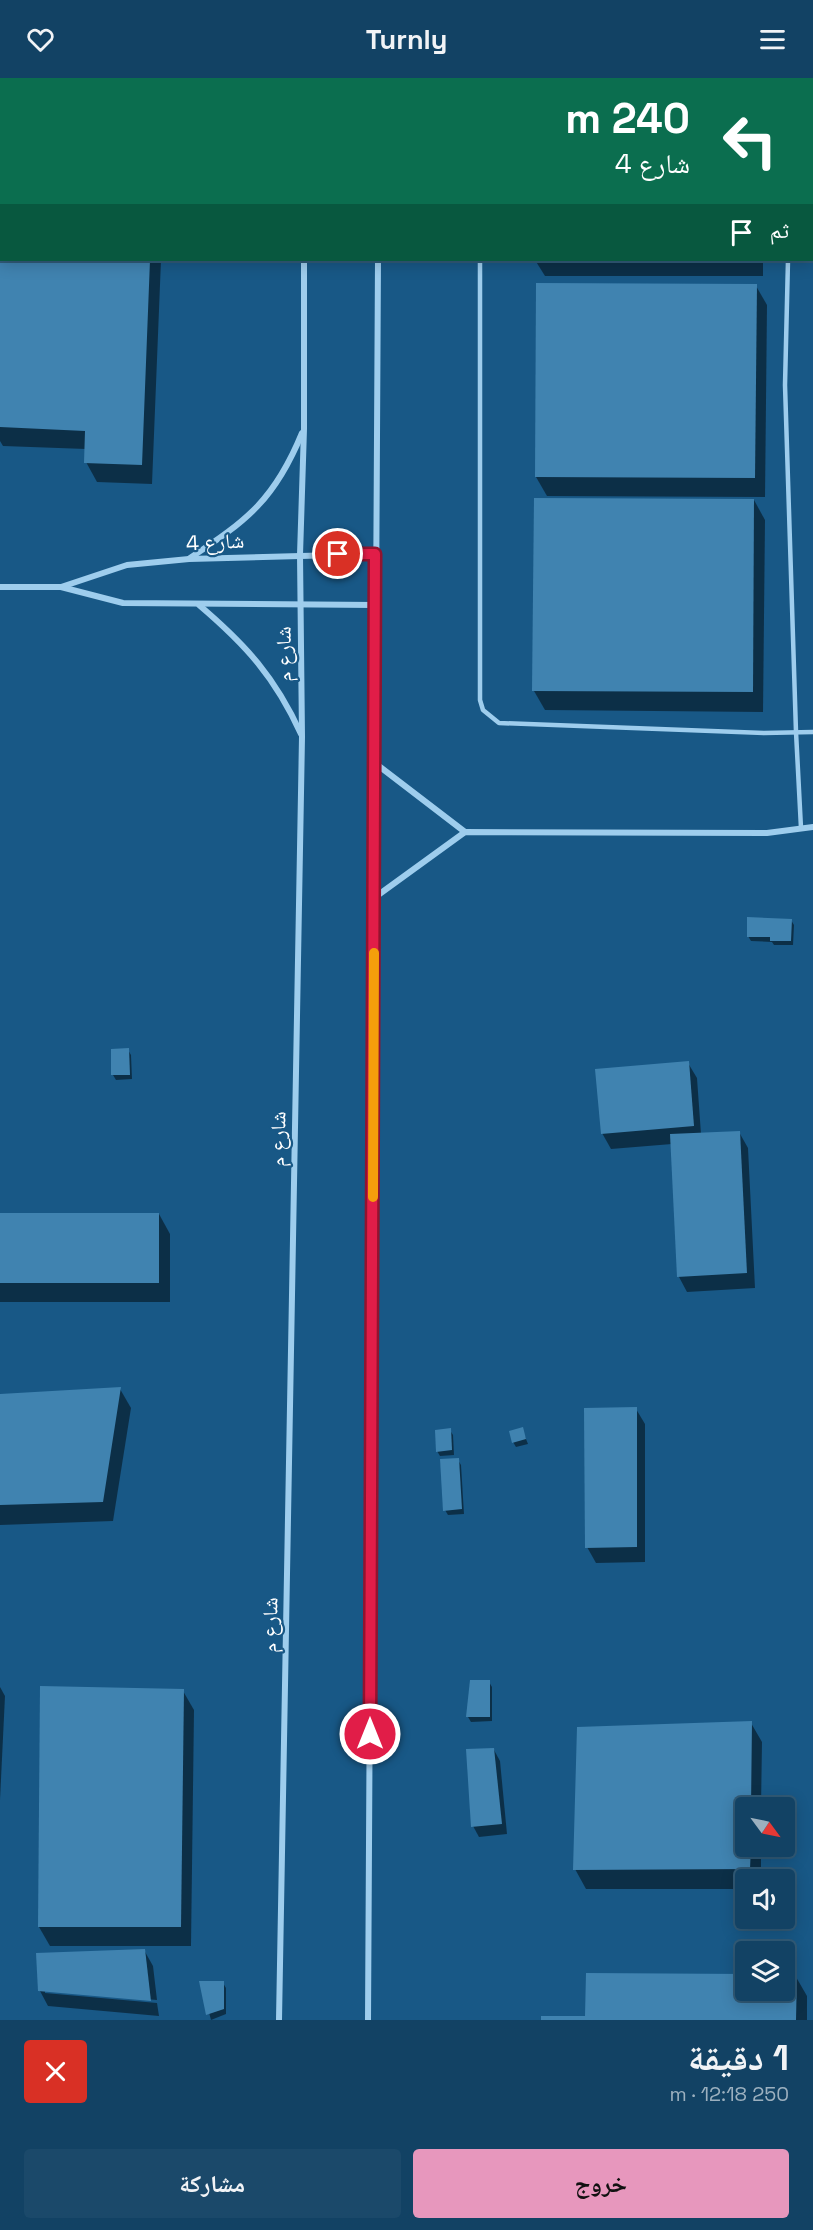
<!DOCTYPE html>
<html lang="ar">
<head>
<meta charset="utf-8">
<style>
  :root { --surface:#124264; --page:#1b496a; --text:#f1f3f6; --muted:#9cb0bf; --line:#315b78; --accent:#e797bd }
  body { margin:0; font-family:"Space Grotesk","Noto Naskh Arabic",sans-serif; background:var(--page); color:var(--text); direction:rtl; height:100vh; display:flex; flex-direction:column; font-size:22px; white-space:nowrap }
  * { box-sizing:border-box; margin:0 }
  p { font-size:20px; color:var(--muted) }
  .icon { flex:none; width:33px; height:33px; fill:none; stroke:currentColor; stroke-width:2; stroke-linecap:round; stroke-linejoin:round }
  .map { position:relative; height:1942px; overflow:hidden; direction:ltr }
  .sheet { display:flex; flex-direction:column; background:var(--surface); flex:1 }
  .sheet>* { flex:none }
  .guide { position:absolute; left:0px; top:0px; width:813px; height:183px; box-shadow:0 3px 15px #0003,0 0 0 2px var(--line); direction:rtl; background:#0b6e4f; color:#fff; overflow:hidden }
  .needle { width:39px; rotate:123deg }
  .controls { position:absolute; left:735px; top:1719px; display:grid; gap:12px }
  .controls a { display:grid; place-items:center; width:60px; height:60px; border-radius:6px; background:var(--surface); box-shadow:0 3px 15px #0003,0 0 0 2px var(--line); font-size:30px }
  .pin { position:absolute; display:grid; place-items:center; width:51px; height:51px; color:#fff; margin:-26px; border:3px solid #fff; border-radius:50%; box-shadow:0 2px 6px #0007 }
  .me { position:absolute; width:66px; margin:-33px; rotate:0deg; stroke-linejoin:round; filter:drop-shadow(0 0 4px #0008) }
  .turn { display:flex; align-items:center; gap:21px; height:126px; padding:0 24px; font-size:27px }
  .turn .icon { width:78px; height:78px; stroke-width:2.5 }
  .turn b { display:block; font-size:42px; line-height:51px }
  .then { display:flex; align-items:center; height:57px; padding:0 24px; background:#0003; gap:12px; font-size:22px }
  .round { display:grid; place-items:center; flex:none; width:63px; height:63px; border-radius:6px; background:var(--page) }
  .headline { display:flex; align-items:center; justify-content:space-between; height:102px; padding:0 24px }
  h1 { font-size:36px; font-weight:800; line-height:45px }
  .primary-button { display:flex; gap:12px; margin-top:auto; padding:12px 24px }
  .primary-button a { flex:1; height:69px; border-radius:6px; background:var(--accent); color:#111; font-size:24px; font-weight:800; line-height:69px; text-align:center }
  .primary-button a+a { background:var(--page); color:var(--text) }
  header { display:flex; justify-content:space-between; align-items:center; height:78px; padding:0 24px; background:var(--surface); font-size:27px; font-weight:800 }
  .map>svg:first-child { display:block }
  .shadow { fill:#0007 }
  .building { fill:#4083b0 }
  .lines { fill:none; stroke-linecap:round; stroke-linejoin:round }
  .service { stroke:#9ecded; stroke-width:4.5 }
  .minor { stroke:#9ecded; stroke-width:6 }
  .route-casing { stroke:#92132f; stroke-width:15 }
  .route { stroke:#e11d48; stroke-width:10 }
  .slow { stroke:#f59e0b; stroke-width:10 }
  .labels { text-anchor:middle; stroke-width:4.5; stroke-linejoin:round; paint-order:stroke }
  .street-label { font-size:21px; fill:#fff; stroke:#185886 }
</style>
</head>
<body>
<header><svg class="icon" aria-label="menu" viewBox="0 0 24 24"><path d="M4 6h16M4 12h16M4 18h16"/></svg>Turnly<svg class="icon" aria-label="heart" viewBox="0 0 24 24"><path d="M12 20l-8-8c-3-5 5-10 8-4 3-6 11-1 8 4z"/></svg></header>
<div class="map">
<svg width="813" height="1942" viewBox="0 0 813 1942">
  <rect width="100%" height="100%" fill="#185886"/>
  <g class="shadow">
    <polygon points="0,0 152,0 2,2"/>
    <polygon points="535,0 761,0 762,2 535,2"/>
    <polygon points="0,63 2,182 161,182 152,406 97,404 86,384 86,371 3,368 0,363"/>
    <polygon points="535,182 763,182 763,198 545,198"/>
    <polygon points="756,208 767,227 765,419 547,418 536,399"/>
    <polygon points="754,422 765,442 763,634 545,632 534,613"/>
    <polygon points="791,842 794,847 793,867 774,867 772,864 751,863 748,858"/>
    <polygon points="128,972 131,977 132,1001 116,1002 113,997"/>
    <polygon points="688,985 697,1000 701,1056 739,1054 748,1070 755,1210 687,1214 679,1199 672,1066 611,1071 602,1055"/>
    <polygon points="0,1136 159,1136 170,1156 170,1224 0,1224"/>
    <polygon points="120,1311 131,1330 113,1443 0,1447 0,1317"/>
    <polygon points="636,1331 645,1346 645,1484 596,1485 587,1469"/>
    <polygon points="522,1351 528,1366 516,1369 513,1364"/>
    <polygon points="450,1352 453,1357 454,1377 440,1378 437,1373"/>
    <polygon points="458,1382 461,1387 464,1436 448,1437 445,1432"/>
    <polygon points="489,1604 492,1609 492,1643 471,1644 468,1639"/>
    <polygon points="0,1609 5,1618 0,1722"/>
    <polygon points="183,1613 194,1632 191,1868 50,1868 39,1849"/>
    <polygon points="751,1645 762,1664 761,1730 746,1730 746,1768 761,1768 761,1802 746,1802 746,1811 586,1811 575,1791"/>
    <polygon points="494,1672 500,1683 507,1756 479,1759 473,1748"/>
    <polygon points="144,1872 153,1888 157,1922 45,1912 45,1915 157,1925 159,1938 48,1928 40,1913"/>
    <polygon points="796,1899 807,1918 807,1942 543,1942 587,1940 746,1912 784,1912"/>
    <polygon points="201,1904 223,1905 226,1910 226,1936 211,1942"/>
  </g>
  <g class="building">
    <polygon points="0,182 150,182 142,387 84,385 85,353 0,349"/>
    <polygon points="536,205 757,206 755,400 535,399"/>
    <polygon points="534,420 754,421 753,614 532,613"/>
    <polygon points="747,839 792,841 791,863 770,863 770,859 747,859"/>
    <polygon points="129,970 130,997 111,997 111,971"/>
    <polygon points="689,983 694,1048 601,1056 595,991"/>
    <polygon points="740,1053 747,1195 677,1199 670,1056"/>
    <rect x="0" y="1135" width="159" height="70"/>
    <polygon points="121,1309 103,1424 0,1427 0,1316"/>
    <polygon points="637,1329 637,1469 585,1470 584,1330"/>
    <polygon points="523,1349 526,1361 512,1365 509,1353"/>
    <polygon points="451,1350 452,1372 436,1374 435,1352"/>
    <polygon points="459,1380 462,1431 443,1433 440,1381"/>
    <polygon points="470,1602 490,1602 490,1639 466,1639"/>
    <polygon points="40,1608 184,1611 181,1849 38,1849"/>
    <polygon points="752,1643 751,1730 746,1730 746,1768 751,1768 750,1791 573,1792 577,1649"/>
    <polygon points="494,1670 502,1746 471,1749 466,1671"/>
    <polygon points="145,1871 151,1923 38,1913 36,1875"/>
    <polygon points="586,1895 746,1896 746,1912 784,1912 784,1897 797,1897 796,1942 541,1942 541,1938 585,1938"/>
    <polygon points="199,1903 224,1903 224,1931 206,1937"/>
  </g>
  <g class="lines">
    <g class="service">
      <polyline points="481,2 481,0"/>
      <polyline points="793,2 793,0"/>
      <polyline points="480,182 480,622 483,632 499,645 764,655 813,654"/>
      <polyline points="788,182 785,307 796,654 801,750"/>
    </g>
    <g class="minor">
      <polyline points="304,2 304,0"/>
      <polyline points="380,2 380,0"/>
      <path d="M190 480C248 442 275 421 302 355"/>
      <polyline points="0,509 61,509 123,525 375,527"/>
      <polyline points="61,509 127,487 189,481 375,476"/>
      <path d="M199 527C246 567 275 599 301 656"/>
      <polyline points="375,685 465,754"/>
      <polyline points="374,820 465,754 767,755 813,749"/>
      <polyline points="279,1942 302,659 300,477 304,351 304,182"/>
      <polyline points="368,1942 378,182"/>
    </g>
  </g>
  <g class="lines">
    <g class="route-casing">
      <polyline id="route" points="338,476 375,476 370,1656"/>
    </g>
    <use href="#route" class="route"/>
    <polyline class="slow" points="373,1119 374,875"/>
  </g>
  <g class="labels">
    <g class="street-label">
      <text transform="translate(215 464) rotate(-3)" y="7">شارع 4</text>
      <text transform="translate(284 576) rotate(-91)" y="7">شارع م</text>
      <text transform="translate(278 1061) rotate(-89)" y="7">شارع م</text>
      <text transform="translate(270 1547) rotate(-89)" y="7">شارع م</text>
    </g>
  </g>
</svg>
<div class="controls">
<a><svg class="needle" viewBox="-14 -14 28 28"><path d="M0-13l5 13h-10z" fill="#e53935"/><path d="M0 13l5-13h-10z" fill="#9cb0bf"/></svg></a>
<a><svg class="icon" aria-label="sound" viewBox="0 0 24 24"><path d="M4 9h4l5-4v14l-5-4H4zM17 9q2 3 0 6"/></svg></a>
<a><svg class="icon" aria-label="layers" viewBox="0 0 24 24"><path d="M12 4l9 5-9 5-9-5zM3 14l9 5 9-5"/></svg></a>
</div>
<div class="pin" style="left:338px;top:476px;background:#d93025"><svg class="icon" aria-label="arrive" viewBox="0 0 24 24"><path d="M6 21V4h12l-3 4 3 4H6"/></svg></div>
<svg class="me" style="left:370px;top:1656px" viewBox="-20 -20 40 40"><circle r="17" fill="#e11d48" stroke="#fff" stroke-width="3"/><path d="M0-11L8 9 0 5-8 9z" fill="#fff"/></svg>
<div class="guide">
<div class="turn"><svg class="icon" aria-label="left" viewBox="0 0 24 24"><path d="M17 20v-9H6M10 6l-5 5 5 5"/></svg><div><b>240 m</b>شارع 4</div></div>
<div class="then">ثم<svg class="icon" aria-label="arrive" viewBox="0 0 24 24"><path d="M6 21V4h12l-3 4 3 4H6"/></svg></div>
</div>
</div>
<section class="sheet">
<div class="headline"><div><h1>1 دقيقة</h1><p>250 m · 12:18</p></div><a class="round" style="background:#d93025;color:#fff"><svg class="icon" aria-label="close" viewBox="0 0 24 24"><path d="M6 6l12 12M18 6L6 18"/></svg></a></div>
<div class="primary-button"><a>خروج</a><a>مشاركة</a></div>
</section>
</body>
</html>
